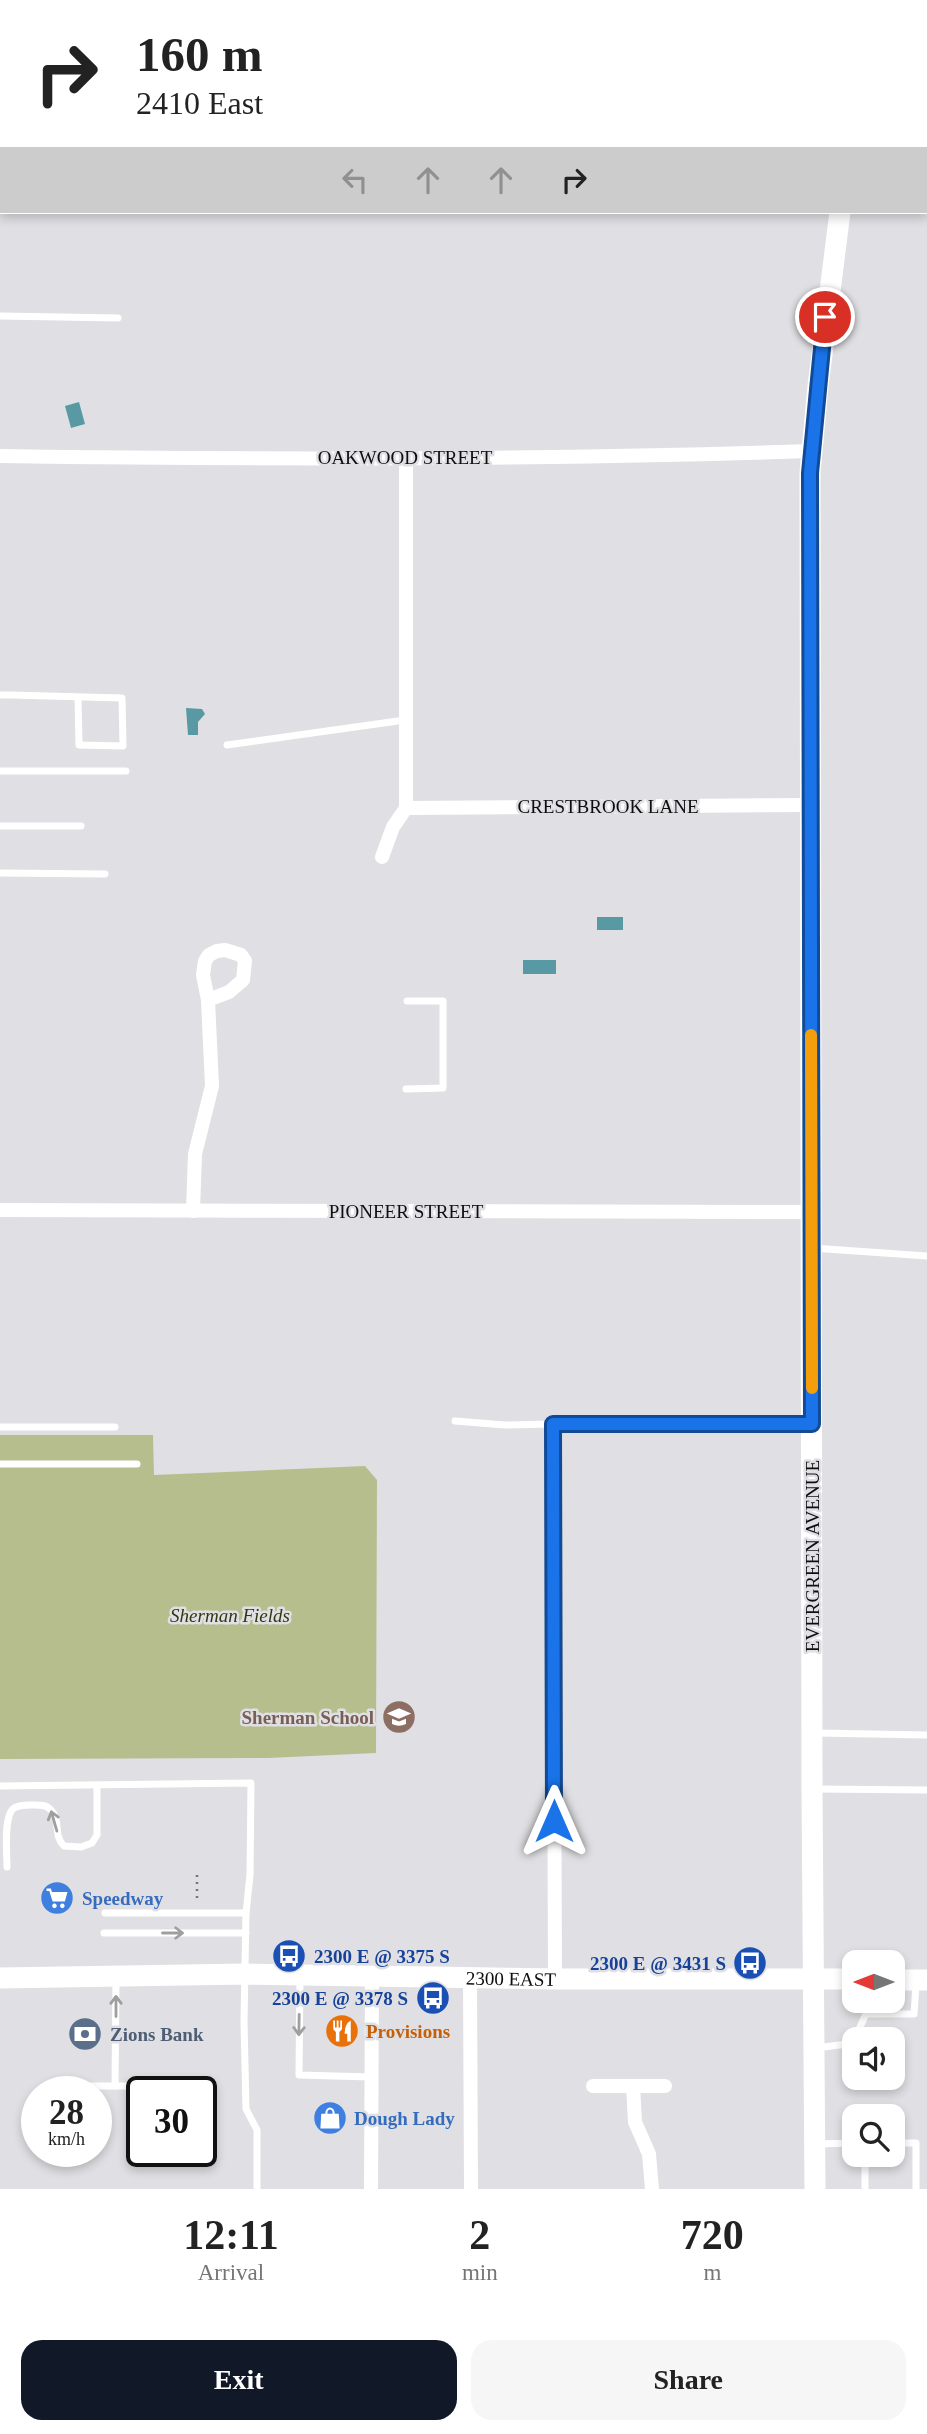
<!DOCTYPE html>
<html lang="en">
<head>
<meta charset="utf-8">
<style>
  :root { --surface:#fff; --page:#f6f6f6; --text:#222; --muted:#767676; --accent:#111827 }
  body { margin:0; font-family:"Times New Roman",serif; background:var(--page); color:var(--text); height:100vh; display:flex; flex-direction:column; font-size:26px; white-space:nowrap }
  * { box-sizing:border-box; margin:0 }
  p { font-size:23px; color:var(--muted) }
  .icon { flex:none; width:38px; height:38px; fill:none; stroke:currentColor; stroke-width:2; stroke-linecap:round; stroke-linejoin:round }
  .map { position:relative; height:2189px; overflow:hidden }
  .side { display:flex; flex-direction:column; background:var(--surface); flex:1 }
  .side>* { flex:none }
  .hud { position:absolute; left:0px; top:0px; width:928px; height:214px; box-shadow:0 4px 10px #0003; background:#fff; color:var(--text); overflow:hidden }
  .needle { width:46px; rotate:270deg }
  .buttons { position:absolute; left:842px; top:1950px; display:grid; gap:14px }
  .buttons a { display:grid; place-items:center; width:63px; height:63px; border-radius:14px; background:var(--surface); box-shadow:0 4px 10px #0003; font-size:35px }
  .speed { position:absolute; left:21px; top:2076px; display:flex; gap:14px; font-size:35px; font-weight:700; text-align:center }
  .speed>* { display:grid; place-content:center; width:91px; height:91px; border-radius:50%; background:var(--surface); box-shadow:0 4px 10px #0003; line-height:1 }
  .speed small { font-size:18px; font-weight:400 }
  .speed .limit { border:4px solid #111; border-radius:10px; background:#fff; color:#111 }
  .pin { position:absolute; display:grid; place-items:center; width:60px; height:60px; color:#fff; margin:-30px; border:4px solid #fff; border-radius:50%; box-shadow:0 2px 7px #0007 }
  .me { position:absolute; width:77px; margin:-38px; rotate:0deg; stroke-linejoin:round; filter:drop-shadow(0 0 5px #0008) }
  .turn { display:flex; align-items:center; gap:24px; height:147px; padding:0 21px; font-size:32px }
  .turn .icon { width:91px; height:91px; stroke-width:2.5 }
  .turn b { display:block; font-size:49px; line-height:60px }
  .lanes { display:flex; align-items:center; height:66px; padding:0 21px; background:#0003; justify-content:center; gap:35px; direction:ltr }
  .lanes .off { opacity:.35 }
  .eta { display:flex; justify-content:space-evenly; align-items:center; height:119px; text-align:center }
  .eta b { font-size:42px; font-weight:700; line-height:49px }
  .cta { display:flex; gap:14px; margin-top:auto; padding:14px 21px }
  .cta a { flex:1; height:80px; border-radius:21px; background:var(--accent); color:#fff; font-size:28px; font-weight:700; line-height:80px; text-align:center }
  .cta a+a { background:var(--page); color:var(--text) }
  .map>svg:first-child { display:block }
  .green { fill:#b6be8e }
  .water { fill:#5999a4 }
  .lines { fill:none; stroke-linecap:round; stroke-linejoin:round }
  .path { stroke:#747476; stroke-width:2.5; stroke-dasharray:2 5; stroke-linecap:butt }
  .lane { stroke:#fff; stroke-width:7 }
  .street { stroke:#fff; stroke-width:14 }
  .secondary { stroke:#fff; stroke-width:21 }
  .oneway { stroke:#9f9f9f }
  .route-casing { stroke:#114b97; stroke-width:18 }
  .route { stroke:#1a73e8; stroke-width:12 }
  .slow { stroke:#f59e0b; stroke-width:12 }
  .labels { text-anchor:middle; stroke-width:5; stroke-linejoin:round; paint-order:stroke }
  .street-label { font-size:19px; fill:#0e0e0f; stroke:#e0e0e4 }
  .park-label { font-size:19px; font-style:italic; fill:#333711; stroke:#e0e0e4 }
  .education-label { font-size:19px; font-weight:bold; fill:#785e54; stroke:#e0e0e4; text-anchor:end }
  .shop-label { font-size:19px; font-weight:bold; fill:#366cbe; stroke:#e0e0e4; text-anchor:start }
  .transit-label { font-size:19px; font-weight:bold; fill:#164399; stroke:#e0e0e4; text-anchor:end }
  .food-label { font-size:19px; font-weight:bold; fill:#c56008; stroke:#e0e0e4; text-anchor:start }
  .service-label { font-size:19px; font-weight:bold; fill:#4e5e75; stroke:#e0e0e4; text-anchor:start }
</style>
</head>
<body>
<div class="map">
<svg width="927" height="2189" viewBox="0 0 927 2189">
  <rect width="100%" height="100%" fill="#e0e0e4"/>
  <polygon class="green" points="0,1435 153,1435 154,1475 365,1466 377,1480 376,1753 268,1758 0,1759"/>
  <g class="water">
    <polygon points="79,402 85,424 71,428 65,406"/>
    <polygon points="186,708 202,709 205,714 198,722 198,735 188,735"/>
    <rect x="597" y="917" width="26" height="13"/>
    <rect x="523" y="960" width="33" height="14"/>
  </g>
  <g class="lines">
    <polyline class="path" points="197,1875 197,1903"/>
    <g class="lane">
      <polyline points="757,0 757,2"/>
      <polyline points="0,316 118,318"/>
      <polyline points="0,695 11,695 122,698 123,746 79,745 78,697"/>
      <polyline points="227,745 405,720"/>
      <polyline points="0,771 126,771"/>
      <polyline points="0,826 81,826"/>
      <polyline points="0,873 105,874"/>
      <polyline points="406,1089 443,1088 443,1001 407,1001"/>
      <polyline points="812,1248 927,1256"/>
      <polyline points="455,1421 505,1425 552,1424"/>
      <polyline points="0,1427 115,1427"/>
      <polyline points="0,1464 137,1464"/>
      <polyline points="816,1733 927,1735"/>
      <polyline points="0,1786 251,1783 250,1875 246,1913 244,2021 246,2109 257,2130 257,2189"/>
      <polyline points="816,1789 927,1790"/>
      <path d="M7 1867C7 1854 3 1816 14 1808 19 1805 25 1805 31 1805 38 1805 46 1804 51 1810 61 1820 53 1836 64 1846L81 1847 92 1843 97 1835V1785"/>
      <polyline points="105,1913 246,1913"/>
      <polyline points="104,1933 246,1933"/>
      <polyline points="300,1977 299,2075 371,2077"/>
      <polyline points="867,2014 914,2014 916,1984"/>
      <polyline points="816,2048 847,2044 857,2034 872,2000"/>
      <polyline points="49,2086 152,2086"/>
      <polyline points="115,2086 116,1978"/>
      <polyline points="892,2143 916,2143 916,2189"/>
      <polyline points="816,2144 854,2143"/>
      <polyline points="865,2154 865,2189"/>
    </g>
    <g class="street">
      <polyline points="197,0 197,2"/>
      <polyline points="389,0 389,2"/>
      <polyline points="809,0 809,2"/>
      <path d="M0 456C270 460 541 460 811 451"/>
      <polyline points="406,808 811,805"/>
      <polyline points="382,857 393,827 406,808 406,458"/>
      <polyline points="0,1210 812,1212"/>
      <polyline points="193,1211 195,1154 212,1086 208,1000 203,975 205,961 209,955 217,951 225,950 241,955 245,961 243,980 229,992 208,1000"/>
      <polyline points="470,1978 471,2189"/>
      <polyline points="555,1979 553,1424 812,1424"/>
      <polyline points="593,2086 665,2086"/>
      <polyline points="633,2086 635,2122 649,2154 652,2189"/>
      <polyline points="371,2189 372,1976"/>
    </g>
    <g class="secondary">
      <polyline points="917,2 918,0"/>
      <polyline points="0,5 2,5"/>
      <path id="s1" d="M0 1978 246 1974 555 1979H854"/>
      <polyline points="892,1980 927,1980"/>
      <polyline points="815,2189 812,1789 810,473 818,386 840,212"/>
    </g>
  </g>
  <defs><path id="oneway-shaft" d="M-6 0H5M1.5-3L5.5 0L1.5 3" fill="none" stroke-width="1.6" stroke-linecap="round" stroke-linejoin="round" transform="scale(1.75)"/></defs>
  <g class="oneway">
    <use href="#oneway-shaft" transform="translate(54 1821) rotate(-106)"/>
    <use href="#oneway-shaft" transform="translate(173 1933)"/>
    <use href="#oneway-shaft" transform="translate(116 2006) rotate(-90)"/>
    <use href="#oneway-shaft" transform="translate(299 2025) rotate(91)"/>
  </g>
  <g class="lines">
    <g class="route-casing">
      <polyline id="route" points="554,1821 553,1424 812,1424 810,473 825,317"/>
    </g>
    <use href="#route" class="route"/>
    <polyline class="slow" points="811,1035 812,1388"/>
  </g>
  <defs>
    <g id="school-disc" transform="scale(1.75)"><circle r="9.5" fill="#8d6e63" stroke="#e0e0e4"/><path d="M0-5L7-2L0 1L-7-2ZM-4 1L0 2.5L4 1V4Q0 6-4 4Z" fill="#fff"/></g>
    <g id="supermarket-disc" transform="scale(1.75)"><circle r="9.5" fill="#3f7fe0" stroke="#e0e0e4"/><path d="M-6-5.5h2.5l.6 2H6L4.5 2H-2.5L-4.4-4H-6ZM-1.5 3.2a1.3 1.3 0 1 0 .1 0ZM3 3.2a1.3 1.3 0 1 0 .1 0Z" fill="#fff"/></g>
    <g id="bus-disc" transform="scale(1.75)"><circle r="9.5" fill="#1a4fb4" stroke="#e0e0e4"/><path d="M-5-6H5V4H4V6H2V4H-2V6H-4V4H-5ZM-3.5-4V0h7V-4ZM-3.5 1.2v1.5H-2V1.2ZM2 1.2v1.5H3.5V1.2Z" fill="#fff"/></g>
    <g id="restaurant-disc" transform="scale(1.75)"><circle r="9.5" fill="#e8710a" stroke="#e0e0e4"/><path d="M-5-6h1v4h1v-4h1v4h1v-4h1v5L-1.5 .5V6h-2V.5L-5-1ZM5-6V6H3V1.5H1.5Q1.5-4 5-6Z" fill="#fff"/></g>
    <g id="bank-disc" transform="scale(1.75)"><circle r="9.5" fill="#5c6f8a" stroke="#e0e0e4"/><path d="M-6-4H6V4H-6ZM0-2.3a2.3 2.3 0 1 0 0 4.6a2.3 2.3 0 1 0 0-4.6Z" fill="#fff"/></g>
    <g id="shop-disc" transform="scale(1.75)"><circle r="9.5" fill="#3f7fe0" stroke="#e0e0e4"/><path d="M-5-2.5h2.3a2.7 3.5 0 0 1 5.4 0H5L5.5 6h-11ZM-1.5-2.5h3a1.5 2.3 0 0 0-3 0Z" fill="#fff"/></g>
  </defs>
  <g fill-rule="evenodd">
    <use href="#school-disc" x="399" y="1717"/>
    <use href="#supermarket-disc" x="57" y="1898"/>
    <use href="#bus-disc" x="289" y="1956"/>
    <use href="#bus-disc" x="750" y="1963"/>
    <use href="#bus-disc" x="433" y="1998"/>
    <use href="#restaurant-disc" x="342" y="2031"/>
    <use href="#bank-disc" x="85" y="2034"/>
    <use href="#shop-disc" x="330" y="2118"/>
  </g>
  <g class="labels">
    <g class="street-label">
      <text x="405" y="464">OAKWOOD STREET</text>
      <text x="608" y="813">CRESTBROOK LANE</text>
      <text x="406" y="1218">PIONEER STREET</text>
      <text transform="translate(812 1556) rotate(-90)" y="7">EVERGREEN AVENUE</text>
      <text dy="7" stroke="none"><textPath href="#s1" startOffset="511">2300 EAST</textPath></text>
    </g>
    <g class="park-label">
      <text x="230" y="1622">Sherman Fields</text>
    </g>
    <g class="education-label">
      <text x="374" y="1724">Sherman School</text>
    </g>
    <g class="shop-label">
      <text x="82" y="1905">Speedway</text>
      <text x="354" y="2125">Dough Lady</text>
    </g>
    <g class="transit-label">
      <text x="314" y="1963" text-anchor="start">2300 E @ 3375 S</text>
      <text x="726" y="1970">2300 E @ 3431 S</text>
      <text x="408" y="2005">2300 E @ 3378 S</text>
    </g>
    <g class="food-label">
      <text x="366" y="2038">Provisions</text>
    </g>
    <g class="service-label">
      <text x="110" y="2041">Zions Bank</text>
    </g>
  </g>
</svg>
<div class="buttons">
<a><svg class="needle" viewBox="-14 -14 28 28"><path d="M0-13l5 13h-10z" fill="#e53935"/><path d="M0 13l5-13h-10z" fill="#767676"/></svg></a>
<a><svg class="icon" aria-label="sound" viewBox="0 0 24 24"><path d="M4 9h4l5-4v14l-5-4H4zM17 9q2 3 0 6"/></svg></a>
<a><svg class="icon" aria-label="search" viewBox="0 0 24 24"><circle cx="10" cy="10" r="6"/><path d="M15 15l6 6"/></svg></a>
</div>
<div class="speed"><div>28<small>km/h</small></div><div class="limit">30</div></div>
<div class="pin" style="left:825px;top:317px;background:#d93025"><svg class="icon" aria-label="arrive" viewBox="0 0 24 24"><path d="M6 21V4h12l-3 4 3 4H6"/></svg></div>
<svg class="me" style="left:554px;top:1821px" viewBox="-20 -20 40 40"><path d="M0-17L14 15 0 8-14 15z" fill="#1a73e8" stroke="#fff" stroke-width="4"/></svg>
<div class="hud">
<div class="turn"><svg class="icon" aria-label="right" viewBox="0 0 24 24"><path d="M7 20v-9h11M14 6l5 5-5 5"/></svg><div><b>160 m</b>2410 East</div></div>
<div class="lanes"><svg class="icon off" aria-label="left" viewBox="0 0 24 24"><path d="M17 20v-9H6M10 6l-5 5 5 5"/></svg><svg class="icon off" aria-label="ahead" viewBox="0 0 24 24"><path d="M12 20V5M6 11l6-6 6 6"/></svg><svg class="icon off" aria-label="ahead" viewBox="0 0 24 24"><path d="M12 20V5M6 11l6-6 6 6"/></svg><svg class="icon" aria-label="right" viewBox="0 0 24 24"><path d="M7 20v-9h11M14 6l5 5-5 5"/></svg></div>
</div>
</div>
<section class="side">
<div class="eta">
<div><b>12:11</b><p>Arrival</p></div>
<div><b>2</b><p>min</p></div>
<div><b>720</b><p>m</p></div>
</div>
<div class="cta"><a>Exit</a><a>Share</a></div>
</section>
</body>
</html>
